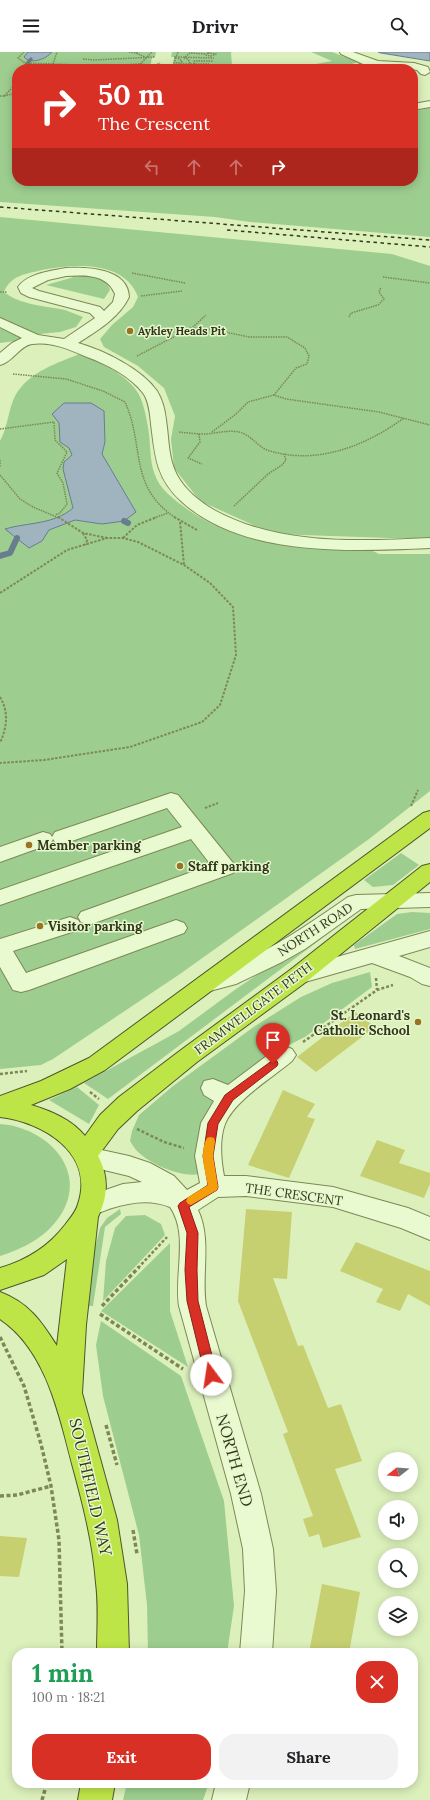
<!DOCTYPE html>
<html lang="en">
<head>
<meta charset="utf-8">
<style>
  :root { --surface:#fff; --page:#f2f2f2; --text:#202124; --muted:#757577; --accent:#d93025 }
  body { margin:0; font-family:Lora,serif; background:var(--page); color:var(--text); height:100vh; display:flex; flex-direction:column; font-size:15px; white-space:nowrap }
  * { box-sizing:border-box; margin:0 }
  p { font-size:13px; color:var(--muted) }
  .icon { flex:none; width:22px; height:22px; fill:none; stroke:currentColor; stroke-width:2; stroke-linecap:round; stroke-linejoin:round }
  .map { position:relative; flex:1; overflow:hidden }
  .sheet { position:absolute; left:12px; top:1596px; width:406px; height:140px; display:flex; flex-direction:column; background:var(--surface); border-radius:16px; box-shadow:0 2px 10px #0003 }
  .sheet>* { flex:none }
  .top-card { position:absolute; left:12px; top:12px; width:406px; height:122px; border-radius:16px; box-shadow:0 2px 10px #0003; background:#d93025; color:#fff; overflow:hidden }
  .needle { width:26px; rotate:253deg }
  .controls { position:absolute; left:378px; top:1400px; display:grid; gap:8px }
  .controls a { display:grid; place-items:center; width:40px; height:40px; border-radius:50%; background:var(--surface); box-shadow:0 2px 10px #0003; font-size:20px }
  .pin { position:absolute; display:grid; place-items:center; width:34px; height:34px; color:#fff; margin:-41px -17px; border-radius:50% 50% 50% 0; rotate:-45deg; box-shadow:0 0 4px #0007 }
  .pin .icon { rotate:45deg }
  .me { position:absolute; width:44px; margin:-22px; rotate:346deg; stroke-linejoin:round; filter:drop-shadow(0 0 3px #0008) }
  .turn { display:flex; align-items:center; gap:14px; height:84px; padding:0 20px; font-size:18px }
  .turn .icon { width:52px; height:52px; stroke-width:2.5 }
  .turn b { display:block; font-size:28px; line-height:34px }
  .lanes { display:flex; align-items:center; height:38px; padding:0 20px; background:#0003; justify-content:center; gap:20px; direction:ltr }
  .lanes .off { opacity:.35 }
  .round { display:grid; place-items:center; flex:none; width:42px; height:42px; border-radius:16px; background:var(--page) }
  .summary { display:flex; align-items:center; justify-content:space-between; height:68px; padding:0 20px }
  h1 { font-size:24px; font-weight:700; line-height:30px; color:#1e9e55 }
  .action { display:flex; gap:8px; margin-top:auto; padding:8px 20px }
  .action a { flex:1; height:46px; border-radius:16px; background:var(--accent); color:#fff; font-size:16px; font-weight:700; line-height:46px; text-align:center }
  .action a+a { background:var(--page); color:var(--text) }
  header { display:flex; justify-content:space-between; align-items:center; height:52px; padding:0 20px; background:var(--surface); font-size:18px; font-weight:700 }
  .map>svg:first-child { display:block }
  .green { fill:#9dce90 }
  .water { fill:#a0b4c0; stroke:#687d8e }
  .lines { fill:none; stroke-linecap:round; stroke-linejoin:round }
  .stream-far1 { stroke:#687d8e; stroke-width:3.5 }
  .stream { stroke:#687d8e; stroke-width:6 }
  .building { fill:#c6d070 }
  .minor-casing { stroke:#7d8855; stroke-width:2 }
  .highway-casing { stroke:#4e552a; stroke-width:2 }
  .path-far3 { stroke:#7d8855; stroke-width:1.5; stroke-dasharray:1.5 1; stroke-linecap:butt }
  .path-far2 { stroke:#7d8855; stroke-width:2; stroke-dasharray:2.5 1.5; stroke-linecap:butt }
  .path-far1 { stroke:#7d8855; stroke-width:2.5; stroke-dasharray:3 2; stroke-linecap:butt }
  .path { stroke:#7d8855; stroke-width:3.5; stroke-dasharray:4 2.5; stroke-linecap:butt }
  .minor { fill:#eafad0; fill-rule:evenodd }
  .highway { fill:#bee547; fill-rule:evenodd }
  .rail { stroke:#32361b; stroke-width:1.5; stroke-dasharray:3.5 3.5; stroke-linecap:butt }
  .route { fill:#d93025; stroke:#8d1f18 }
  .slow { fill:#f59e0b }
  .poi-dot { fill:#997322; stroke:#e6f7cc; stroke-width:1.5 }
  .labels { text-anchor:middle; stroke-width:3; stroke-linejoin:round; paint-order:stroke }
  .far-poi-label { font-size:11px; font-weight:bold; fill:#32361b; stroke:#e6f7cc; text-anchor:start }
  .poi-label { font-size:13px; font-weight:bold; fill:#32361b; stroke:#e6f7cc; text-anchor:start }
  .street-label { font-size:13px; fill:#32361b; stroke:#e6f7cc }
  .near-street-label { font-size:16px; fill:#32361b; stroke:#e6f7cc }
</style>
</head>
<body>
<header><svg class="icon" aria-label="menu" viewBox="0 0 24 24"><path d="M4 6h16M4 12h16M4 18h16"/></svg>Drivr<svg class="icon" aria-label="search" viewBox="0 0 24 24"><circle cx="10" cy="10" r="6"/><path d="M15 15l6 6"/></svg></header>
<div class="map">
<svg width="430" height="1748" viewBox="0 0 430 1748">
  <rect width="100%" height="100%" fill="#dcf0bc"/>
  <g class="green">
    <polygon points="0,0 156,0 155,5 152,6 150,15 118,17 17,17 17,129 413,129 413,60 430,55 430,185 250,170 215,165 0,150"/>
    <polygon points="166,0 231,0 232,14 214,17 179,17 180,12 173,12 174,5 171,5 172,0"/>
    <polygon points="311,0 332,0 358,10 352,12 355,14 329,17 289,17 332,9"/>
    <path d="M0 165 392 202 430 214V486H389L273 482 200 449 174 416 171 387 175 364 164 336 138 314 104 295 100 287 112 273 133 255 138 245C124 208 74 212 42 218 26 222 11 223 4 240 20 253 46 254 65 258 71 260 77 263 83 265L76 275 60 280 40 282 22 288 0 291Z"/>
    <polygon points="74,225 94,225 107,230 110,238 104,247 46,233"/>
    <path d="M82 301C98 309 126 323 136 338 143 347 146 364 148 375 151 391 149 408 155 423 160 437 172 446 183 454 238 496 305 495 371 498L379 502H430V739L369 787 180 922 53 1007 41 1013 0 1017V389C8 375 8 358 15 344 29 319 58 311 82 301Z"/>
    <polygon points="401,801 419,813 393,833 373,835 364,828"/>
    <polygon points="355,856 361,857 108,1047 84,1031 179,979 236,937"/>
    <polygon points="412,860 430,861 430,877 355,897 354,893 397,862"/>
    <path d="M370 920 372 935 305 985 279 998 229 1034 221 1032 214 1027 202 1035 213 1045 214 1055 200 1122C181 1126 150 1112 137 1099 134 1096 132 1092 130 1089L132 1079 139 1063 173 1034 255 974 301 945 332 931Z"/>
    <polygon points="77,1035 99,1053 89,1072 49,1048"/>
    <path d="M0 1072C46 1075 90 1118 60 1164 45 1186 24 1196 0 1204Z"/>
    <polygon points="120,1157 121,1162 105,1175 93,1254 86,1254 91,1212 100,1176 107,1166"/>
    <polygon points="145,1163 161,1172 165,1183 103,1249 106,1209 115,1176 126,1164"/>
    <polygon points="170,1191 170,1259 188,1315 101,1259"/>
    <polygon points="101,1269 181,1324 224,1449 234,1554 227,1601 148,1601 147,1553 139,1483 103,1344 96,1293"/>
    <polygon points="127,1731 209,1731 203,1748 123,1748"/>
  </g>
  <g class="water">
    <path d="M28 0H52C46 7 31 13 24 5Z"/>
    <polygon points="378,0 430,0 430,9 381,1"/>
    <path d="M64 351H91L104 359 105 390 102 402 136 460 124 469 102 472 75 468 49 478 42 489 29 496 5 477C29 470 53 473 73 456L63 417 64 410 72 403 69 396 60 390 59 371 52 362Z"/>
  </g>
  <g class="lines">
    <polyline class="stream-far1" points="26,13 31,7"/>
    <g class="stream">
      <polyline points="124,469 128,471"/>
      <polyline points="0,504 10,501 17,486"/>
    </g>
  </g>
  <g class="building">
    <polygon points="355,960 375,975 316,1020 297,1005"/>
    <polygon points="283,1038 315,1052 307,1065 315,1067 289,1126 248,1113"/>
    <polygon points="377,1088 405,1098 399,1111 430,1121 430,1132 424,1146 360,1124"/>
    <polygon points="246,1157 292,1160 287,1227 273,1226 298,1294 303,1293 328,1356 341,1352 362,1409 335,1417 361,1485 323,1496 319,1482 309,1485 303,1467 313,1464 283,1382 288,1380 238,1249"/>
    <polygon points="356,1190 430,1219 430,1254 408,1242 400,1259 376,1250 383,1237 340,1219"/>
    <polygon points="0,1484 27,1486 19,1525 0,1524"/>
    <polygon points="322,1532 360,1540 349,1601 309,1601"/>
  </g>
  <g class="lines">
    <g class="minor-casing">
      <g id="minor">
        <polygon points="340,0 353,0 378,9 414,11 428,15 430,20 425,23 421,22 417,18 410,17 378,15 368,17 345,17 346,15 363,12 341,2"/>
        <polygon points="240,13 262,14 267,17 220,17 225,14"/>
        <polygon points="430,49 430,55 413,58 413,52"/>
        <path d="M66 216C87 215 128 216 129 245 119 266 97 279 78 291 103 298 142 317 157 339 162 347 165 358 166 368 169 387 168 406 177 423 185 438 200 450 214 458 280 494 357 489 430 486V496C352 499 243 506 181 449 156 426 155 404 151 372 150 362 149 349 143 341 130 324 106 312 87 305 71 298 51 289 32 292 19 294 13 310 0 313V301L12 291 22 286 0 275V266L38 283 64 287 95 266 90 261 29 245 21 241 18 235C28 221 51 219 66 216ZM66 224C85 223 107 222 115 242L113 250 104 259 100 255 39 239 32 236 48 228Z"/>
        <polygon points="171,741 178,743 233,811 236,816 233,821 97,870 89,873 81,870 78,865 81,860 211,813 191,787 0,853 0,838 182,775 167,756 69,790 62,792 55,790 53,787 50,792 0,810 0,795 43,780 50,782 52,785 55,780"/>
        <path d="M430 841V855L361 857 305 897 282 910 236 932 206 940 198 938 195 932 198 926C256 909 299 879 348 845L356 843Z"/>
        <polygon points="70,865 78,868 81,873 78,878 13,899 26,921 176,868 184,871 187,876 184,881 29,938 21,940 13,938 0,915 0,887"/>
        <polygon points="430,879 430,895 399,904 430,916 430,934 422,932 410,925 372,911 298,932 290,930 287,924 290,918"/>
        <path d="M284 994 292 997 296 1003 292 1009C273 1025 234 1049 225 1072 219 1088 221 1108 224 1124H246L333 1135 408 1156 430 1165V1188L401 1176 333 1155 246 1144 218 1145 198 1158C212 1188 201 1222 206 1254L261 1442 273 1497 276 1539 272 1601H240L245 1539 243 1497 231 1442 179 1254C174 1222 189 1182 170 1155 151 1147 131 1150 112 1156 99 1160 95 1165 82 1160L78 1153 82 1146 123 1132 142 1130 129 1124 79 1112 75 1105 79 1098 88 1095 129 1104 150 1111 174 1124 187 1138 200 1131 195 1104 201 1071 214 1049 204 1043 201 1036 204 1029 213 1027 228 1033 276 997Z"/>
        <polygon points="216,1731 250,1731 246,1748 212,1748"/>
      </g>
    </g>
    <g class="highway-casing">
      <g id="highway">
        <path d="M430 759V776L105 1018 70 1037 31 1053C51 1059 71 1067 85 1084L100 1063 119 1045 181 998 290 918 422 814 430 812V830L306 930 197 1010 137 1059 118 1077 98 1104C109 1125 108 1144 98 1165L86 1273 82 1341 117 1468 127 1532 129 1601H97C97 1578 99 1554 96 1531 93 1491 83 1452 72 1412 59 1362 46 1298 0 1267V1240C29 1251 41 1269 57 1294L67 1207 44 1223 0 1238V1216C27 1208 48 1195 65 1173 70 1166 76 1160 78 1152 95 1101 43 1070 0 1065V1044L41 1029 89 1006 423 761Z"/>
        <polygon points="81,1731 115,1731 112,1748 78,1748"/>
      </g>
    </g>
    <g class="path-far3">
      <polyline points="24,0 18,6 25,11 106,14 140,12 154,14 160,11"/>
      <polyline points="129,0 136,1"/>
      <polyline points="138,0 136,1 145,5"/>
      <polyline points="178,0 176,5 214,6"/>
      <polygon points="208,1 216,2 211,4 206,3"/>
      <polyline points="174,5 176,5 174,11 181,11"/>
      <polyline points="185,5 190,1 206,2"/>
      <polyline points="178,6 182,9 181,12 209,12"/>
      <polyline points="184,6 188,7 192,15 209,15"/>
      <polyline points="83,7 94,8 155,5"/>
      <polyline points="53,12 57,0"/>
      <polyline points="140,12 152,0"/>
      <polyline points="194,12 194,9 213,9"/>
      <polyline points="27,17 30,11"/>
      <polyline points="53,17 98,17 104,15"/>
      <polyline points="183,17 184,12"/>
      <polyline points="0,44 4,44 17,31"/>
      <polyline points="4,44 17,41"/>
      <polyline points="132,221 185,231"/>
      <polyline points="383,225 430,231"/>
      <polyline points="0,240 7,240"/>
      <polyline points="141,244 182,239"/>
      <polyline points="349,265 351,261 378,253 384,247 379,240 381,235"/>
      <polyline points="194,276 210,277 249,285 287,285 305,296 309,304 307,312 296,316 274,343 286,347 379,360 430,373"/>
      <polyline points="137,304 193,275 206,263"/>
      <path d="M13 322 66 327 103 339 125 350C145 394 128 435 176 466"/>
      <polyline points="0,377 54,370 55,388 67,400 57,421 63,431 67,452 60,461 55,463"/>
      <path d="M179 380C188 381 197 382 206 382 217 381 228 378 239 380 252 383 258 396 270 399 318 413 365 394 404 366"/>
      <polyline points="212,380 236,362 248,350 274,343"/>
      <polyline points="199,382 200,390 188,406 202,412"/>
      <polyline points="0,408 0,415"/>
      <polyline points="0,423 20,447 33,455 59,466"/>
      <polyline points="234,454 268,422 282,413 286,408 284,402"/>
      <polyline points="154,466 168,461"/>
    </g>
    <g class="path-far2">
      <polyline points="58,465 83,481 107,486"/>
      <polyline points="174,465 197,478"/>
      <polyline points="180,470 184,513"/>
      <polyline points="83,481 87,488 86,493"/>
      <polyline points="123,486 137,473 157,465"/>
      <polyline points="0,541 67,498 107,486 123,486 138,490 184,513 210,531 233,555 236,603 220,653 202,670 130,695 44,708 0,711"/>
      <path d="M0 645C9 660 7 675 0 691"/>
      <polyline points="411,754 418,738"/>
      <polyline points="205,756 218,751"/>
    </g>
    <g class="path-far1">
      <polyline points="376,926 377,938"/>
      <polyline points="303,990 377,938 393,933"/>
      <polyline points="0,1022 27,1019"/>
      <polyline points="90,1040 99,1047"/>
      <polyline points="137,1077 164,1090 184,1096"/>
      <polyline points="138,1216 167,1185"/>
    </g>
    <g class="path">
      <polyline points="102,1254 139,1215"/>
      <polyline points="100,1262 183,1317"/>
      <polyline points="0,1285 24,1334 41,1392 51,1434 59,1488 62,1601"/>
      <polyline points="106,1373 117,1413"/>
      <polyline points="0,1444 17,1443 51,1434"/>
      <polyline points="133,1478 137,1502"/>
      <polyline points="42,1748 47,1731"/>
    </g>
    <use href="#minor" class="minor"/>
    <use href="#highway" class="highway"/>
    <g class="rail">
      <polyline points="0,155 430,188"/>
      <polyline points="227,178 430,195"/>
    </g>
  </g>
  <polygon class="route" points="273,1008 277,1009 278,1012 277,1014 233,1048 218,1072 213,1104 218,1135 217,1138 189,1155 198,1181 197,1218 198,1249 217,1323 215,1327 211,1329 207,1327 205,1323 187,1249 185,1218 187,1181 178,1154 180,1151 208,1133 203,1104 208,1071 225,1043"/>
  <path class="slow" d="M210 1085 214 1086 215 1089 213 1104 218 1135 217 1138 191 1153 188 1152 186 1149 188 1145 208 1133C205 1118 199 1101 207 1086Z"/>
  <g class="poi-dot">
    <circle cx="130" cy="279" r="4"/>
    <circle cx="29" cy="793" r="4"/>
    <circle cx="180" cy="814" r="4"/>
    <circle cx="40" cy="874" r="4"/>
    <circle cx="418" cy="970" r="4"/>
  </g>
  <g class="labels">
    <g class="far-poi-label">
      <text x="138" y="283">Aykley Heads Pit</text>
    </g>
    <g class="poi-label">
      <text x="37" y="798">Member parking</text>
      <text x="188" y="819">Staff parking</text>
      <text x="48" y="879">Visitor parking</text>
      <text x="410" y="968" text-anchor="end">St. Leonard's<tspan x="410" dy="15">Catholic School</tspan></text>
    </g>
    <g class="street-label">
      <text transform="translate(315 877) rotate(-33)" y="5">NORTH ROAD</text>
      <text transform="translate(253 956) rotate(-37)" y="5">FRAMWELLGATE PETH</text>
      <text transform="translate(294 1142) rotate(8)" y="5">THE CRESCENT</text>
    </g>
    <g class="near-street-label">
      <text transform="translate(235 1408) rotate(74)" y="6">NORTH END</text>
      <text transform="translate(91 1435) rotate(77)" y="6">SOUTHFIELD WAY</text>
    </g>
  </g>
</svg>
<div class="controls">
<a><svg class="needle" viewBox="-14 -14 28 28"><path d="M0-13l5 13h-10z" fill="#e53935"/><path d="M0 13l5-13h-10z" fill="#757577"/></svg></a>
<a><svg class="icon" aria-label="sound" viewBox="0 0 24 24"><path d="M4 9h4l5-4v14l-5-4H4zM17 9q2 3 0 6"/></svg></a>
<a><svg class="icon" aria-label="search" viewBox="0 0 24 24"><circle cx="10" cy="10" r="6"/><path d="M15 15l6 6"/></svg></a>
<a><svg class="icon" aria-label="layers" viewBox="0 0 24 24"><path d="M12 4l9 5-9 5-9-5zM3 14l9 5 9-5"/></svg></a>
</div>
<div class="pin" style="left:273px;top:1012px;background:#d93025"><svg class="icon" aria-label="arrive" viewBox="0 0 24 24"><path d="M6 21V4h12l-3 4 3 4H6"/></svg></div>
<svg class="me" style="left:211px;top:1323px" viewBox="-20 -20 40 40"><circle r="19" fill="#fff"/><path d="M0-13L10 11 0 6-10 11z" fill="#d93025"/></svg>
<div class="top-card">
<div class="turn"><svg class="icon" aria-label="right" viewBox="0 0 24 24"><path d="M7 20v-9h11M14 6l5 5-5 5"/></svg><div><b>50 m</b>The Crescent</div></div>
<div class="lanes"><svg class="icon off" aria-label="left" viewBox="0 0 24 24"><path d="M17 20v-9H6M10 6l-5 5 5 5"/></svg><svg class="icon off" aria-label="ahead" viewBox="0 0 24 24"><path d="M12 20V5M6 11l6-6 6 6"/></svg><svg class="icon off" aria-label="ahead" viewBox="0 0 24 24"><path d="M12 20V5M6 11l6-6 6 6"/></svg><svg class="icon" aria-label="right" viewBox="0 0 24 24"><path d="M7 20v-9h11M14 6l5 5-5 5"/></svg></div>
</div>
<section class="sheet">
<div class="summary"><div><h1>1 min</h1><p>100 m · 18:21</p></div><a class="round" style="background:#d93025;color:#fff"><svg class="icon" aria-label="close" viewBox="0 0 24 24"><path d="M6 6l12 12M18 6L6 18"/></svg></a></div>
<div class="action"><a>Exit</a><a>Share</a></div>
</section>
</div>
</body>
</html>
